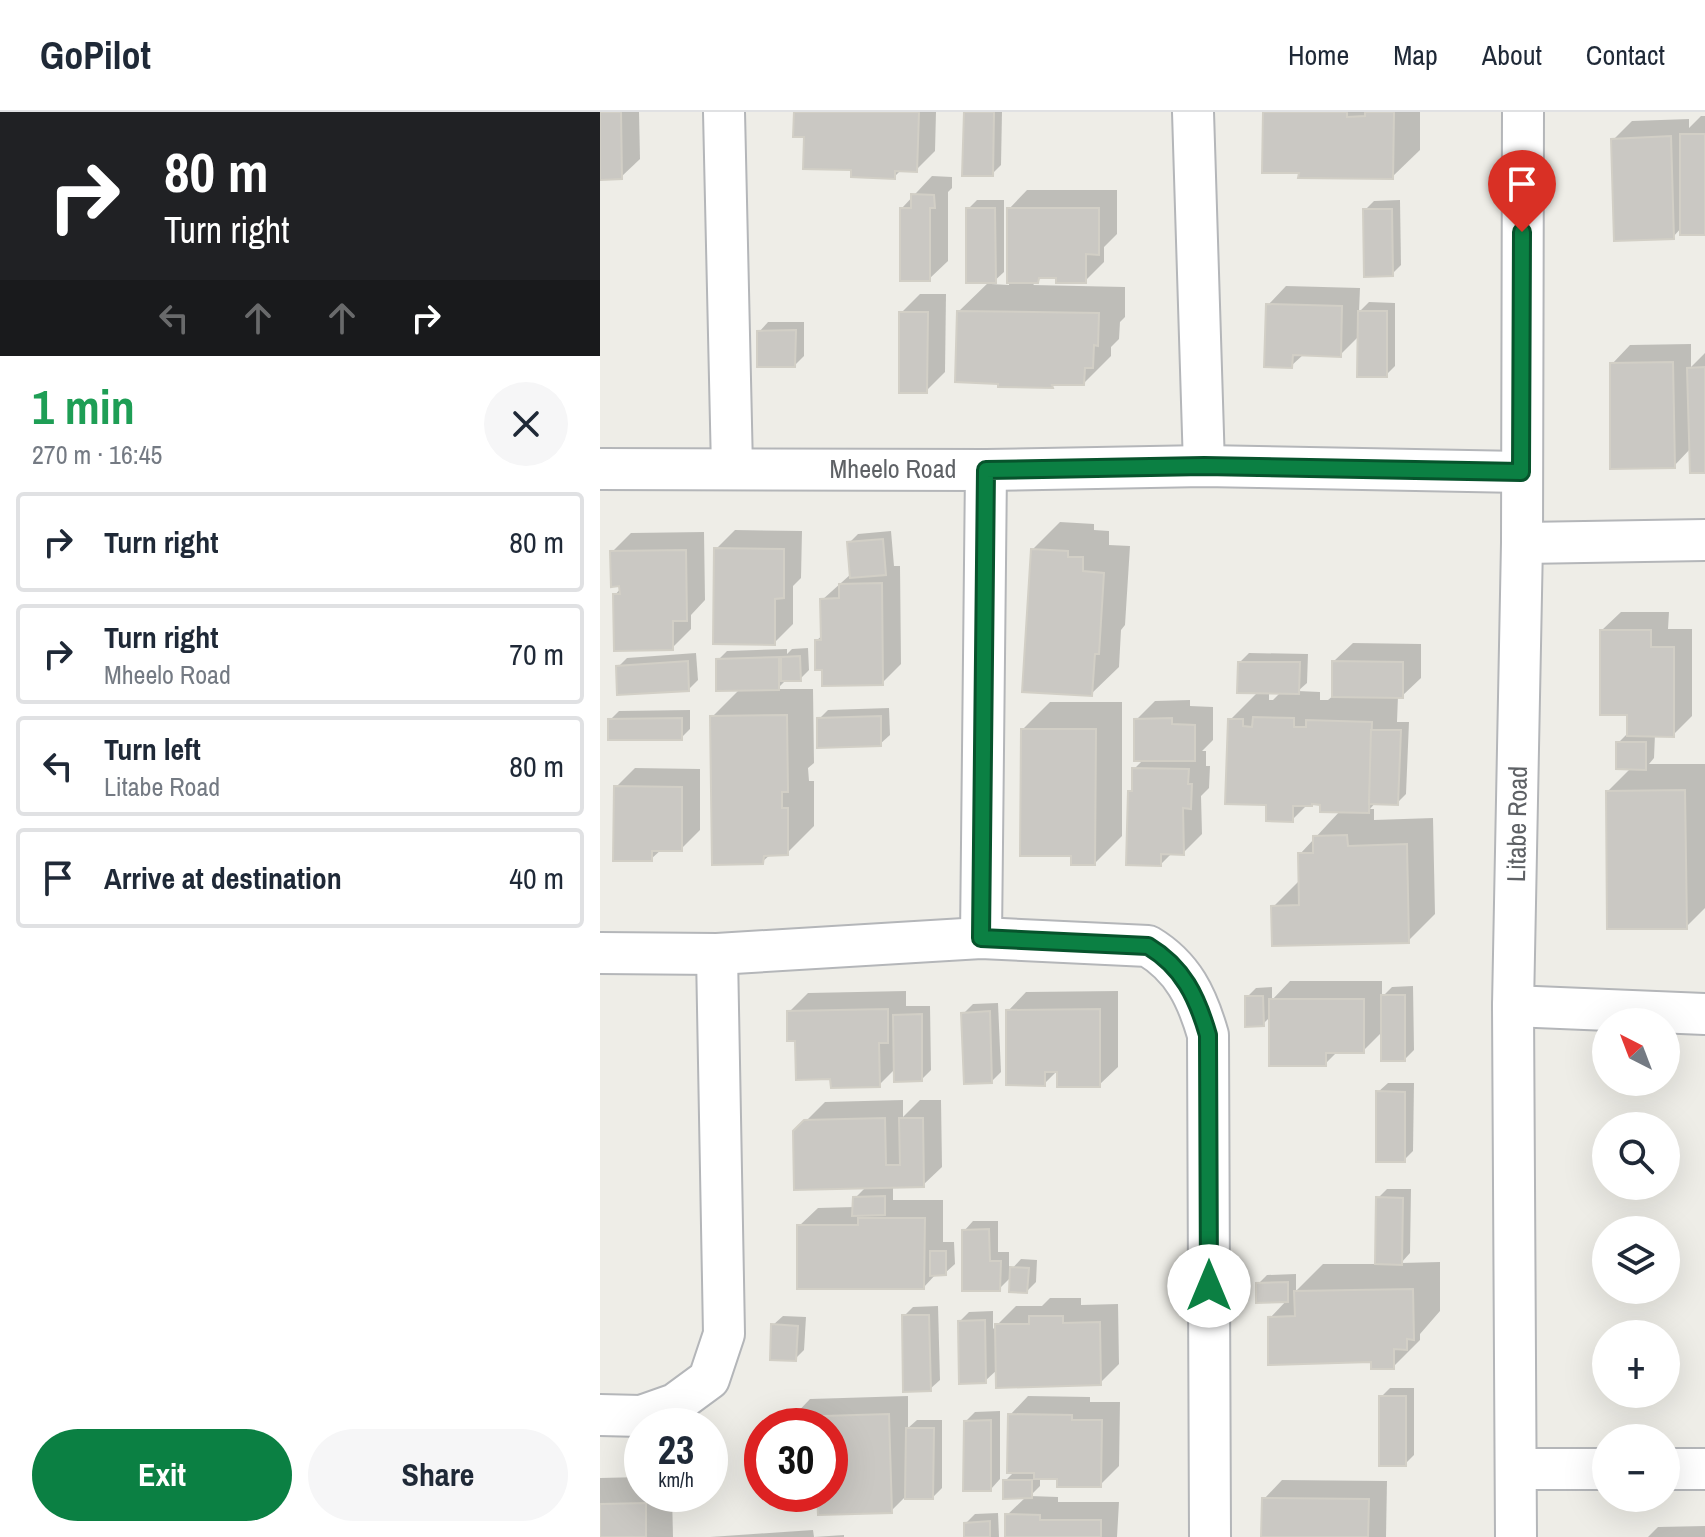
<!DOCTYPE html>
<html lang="en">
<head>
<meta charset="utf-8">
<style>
  :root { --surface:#fff; --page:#f6f6f7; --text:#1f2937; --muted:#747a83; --line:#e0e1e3; --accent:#0b8043 }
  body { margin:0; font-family:"Archivo Narrow",sans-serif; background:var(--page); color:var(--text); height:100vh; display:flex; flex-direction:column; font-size:30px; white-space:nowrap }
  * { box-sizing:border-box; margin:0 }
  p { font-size:26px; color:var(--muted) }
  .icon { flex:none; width:44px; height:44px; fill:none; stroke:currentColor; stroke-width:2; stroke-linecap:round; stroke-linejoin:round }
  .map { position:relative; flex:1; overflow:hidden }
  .panel { display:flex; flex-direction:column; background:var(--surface); width:600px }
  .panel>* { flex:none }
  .top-card { background:#202124; color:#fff; overflow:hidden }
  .needle { width:52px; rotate:318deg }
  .controls { position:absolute; left:992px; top:896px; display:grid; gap:16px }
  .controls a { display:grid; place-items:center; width:88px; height:88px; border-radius:50%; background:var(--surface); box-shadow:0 8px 32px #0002; font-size:40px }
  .speed { position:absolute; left:24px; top:1296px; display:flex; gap:16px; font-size:40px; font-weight:700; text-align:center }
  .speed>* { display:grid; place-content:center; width:104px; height:104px; border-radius:50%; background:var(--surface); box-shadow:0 8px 32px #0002; line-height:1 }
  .speed small { font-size:20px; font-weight:400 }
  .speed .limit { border:12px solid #d22; background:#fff; color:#111 }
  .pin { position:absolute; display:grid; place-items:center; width:68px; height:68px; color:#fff; margin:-82px -34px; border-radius:50% 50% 50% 0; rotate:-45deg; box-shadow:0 0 8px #0007 }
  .pin .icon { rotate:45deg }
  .me { position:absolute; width:88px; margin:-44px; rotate:0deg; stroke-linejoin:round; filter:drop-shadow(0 0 6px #0008) }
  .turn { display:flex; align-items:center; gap:28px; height:168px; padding:0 32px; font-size:36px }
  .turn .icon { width:104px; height:104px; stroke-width:2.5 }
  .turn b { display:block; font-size:56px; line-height:68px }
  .lanes { display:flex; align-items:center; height:76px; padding:0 32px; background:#0003; justify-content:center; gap:40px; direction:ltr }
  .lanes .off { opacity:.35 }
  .round { display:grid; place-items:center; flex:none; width:84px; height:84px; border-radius:42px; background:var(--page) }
  .summary { display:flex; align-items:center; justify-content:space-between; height:136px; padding:0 32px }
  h1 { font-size:48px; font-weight:700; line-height:60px; color:#1e9e55 }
  .button { display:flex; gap:16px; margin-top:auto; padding:16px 32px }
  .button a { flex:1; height:92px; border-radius:48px; background:var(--accent); color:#fff; font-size:32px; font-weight:700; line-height:92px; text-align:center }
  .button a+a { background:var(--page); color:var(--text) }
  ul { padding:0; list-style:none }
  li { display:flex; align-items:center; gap:24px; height:100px; margin:0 16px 12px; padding:0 16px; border:4px solid var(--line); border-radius:8px }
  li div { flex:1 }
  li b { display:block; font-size:30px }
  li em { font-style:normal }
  header { display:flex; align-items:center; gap:48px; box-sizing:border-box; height:112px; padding:0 40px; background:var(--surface); border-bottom:2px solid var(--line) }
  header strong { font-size:38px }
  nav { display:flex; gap:44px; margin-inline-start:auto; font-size:28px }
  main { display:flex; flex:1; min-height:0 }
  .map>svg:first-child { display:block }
  .shadow { fill:#0003; fill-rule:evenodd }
  .building { fill:#cac8c3; stroke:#d2cfc6; stroke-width:2 }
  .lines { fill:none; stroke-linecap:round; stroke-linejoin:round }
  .street-casing { stroke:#b4b6b9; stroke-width:44 }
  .street { stroke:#fff; stroke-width:40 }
  .route-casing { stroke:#07532c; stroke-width:20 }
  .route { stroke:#0b8043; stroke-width:14 }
  .labels { text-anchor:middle; stroke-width:7; stroke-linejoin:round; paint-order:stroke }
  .street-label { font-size:26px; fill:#5e6165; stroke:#fff }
</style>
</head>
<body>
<header>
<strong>GoPilot</strong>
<nav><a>Home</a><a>Map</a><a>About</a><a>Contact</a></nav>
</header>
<main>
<section class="panel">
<div class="top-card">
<div class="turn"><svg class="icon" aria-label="right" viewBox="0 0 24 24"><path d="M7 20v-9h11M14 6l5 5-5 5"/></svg><div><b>80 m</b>Turn right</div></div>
<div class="lanes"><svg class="icon off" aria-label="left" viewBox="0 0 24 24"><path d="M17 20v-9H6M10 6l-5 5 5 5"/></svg><svg class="icon off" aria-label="ahead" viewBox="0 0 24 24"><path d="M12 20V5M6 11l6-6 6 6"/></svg><svg class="icon off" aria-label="ahead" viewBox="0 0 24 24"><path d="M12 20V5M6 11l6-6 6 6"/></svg><svg class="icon" aria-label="right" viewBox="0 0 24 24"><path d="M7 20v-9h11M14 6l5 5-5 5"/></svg></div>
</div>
<div class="summary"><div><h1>1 min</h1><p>270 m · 16:45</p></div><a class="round"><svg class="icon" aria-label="close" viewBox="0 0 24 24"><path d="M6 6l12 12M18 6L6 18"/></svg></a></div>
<ul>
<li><svg class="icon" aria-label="right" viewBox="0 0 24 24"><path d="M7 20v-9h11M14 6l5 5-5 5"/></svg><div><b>Turn right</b></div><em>80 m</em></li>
<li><svg class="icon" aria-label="right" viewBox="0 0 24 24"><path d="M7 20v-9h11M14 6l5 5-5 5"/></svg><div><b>Turn right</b><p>Mheelo Road</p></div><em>70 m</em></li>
<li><svg class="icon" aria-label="left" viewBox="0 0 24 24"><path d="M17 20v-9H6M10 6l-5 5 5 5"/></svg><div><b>Turn left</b><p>Litabe Road</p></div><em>80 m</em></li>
<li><svg class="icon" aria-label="arrive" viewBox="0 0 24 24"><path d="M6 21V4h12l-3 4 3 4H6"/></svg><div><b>Arrive at destination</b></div><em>40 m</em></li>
</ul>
<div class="button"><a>Exit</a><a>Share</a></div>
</section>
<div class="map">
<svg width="1105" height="1425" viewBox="0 0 1105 1425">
  <rect width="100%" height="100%" fill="#eeede7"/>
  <g class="shadow">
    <polygon points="0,0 39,0 40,47 21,65 0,66"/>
    <polygon points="196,0 336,0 335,39 316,58 301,58 294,65 253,56 206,23"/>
    <polygon points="366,0 402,0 401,53 392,62"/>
    <polygon points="665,0 820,0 820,38 792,65 701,59"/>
    <polygon points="1101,4 1105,4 1105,121 1082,115 1073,125 1013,28 1032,9 1089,7 1089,16"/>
    <polygon points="332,64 352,65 352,76 348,80 348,149 329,167 302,96"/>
    <polygon points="427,78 517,78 517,122 504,135 504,150 485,169 443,164 433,173 525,175 525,205 520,210 519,227 511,235 511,244 484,271 456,271 452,274 359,199 390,169 368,97 377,88 404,88 404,160 391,172 409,173 409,97"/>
    <polygon points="800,88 801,153 792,162 765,98 774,89"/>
    <polygon points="686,174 760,176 759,200 769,190 795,191 795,254 786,263 760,223 740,243 704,242 691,254 668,193"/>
    <polygon points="320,182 346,182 345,260 326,279 301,201"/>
    <polygon points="168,210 204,210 204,244 195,253 159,220"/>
    <polygon points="1091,232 1091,255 1105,241 1105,359 1091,336 1074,354 1012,252 1030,233"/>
    <polygon points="460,410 494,412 494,418 509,419 509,433 530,434 525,513 521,518 519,555 491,582 433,437"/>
    <polygon points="135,418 202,419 201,466 193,474 193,512 174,531 116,437"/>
    <polygon points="291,419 294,454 300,454 301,552 282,571 224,556 217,528 223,523 222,488 251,462 249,431 258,422"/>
    <polygon points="104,420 105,488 91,503 91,517 72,536 15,483 21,476 12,440 31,421"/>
    <polygon points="1021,500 1069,500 1068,517 1092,517 1092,604 1073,623 1055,622 1054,646 1049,652 1105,652 1105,796 1086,815 1008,679 1032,655 1018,631 1028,621 1029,601 1002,518"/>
    <path d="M753 531 821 532V566L802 584H798L797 610H809L806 682 797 691 776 690 770 697H774V708L833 706 835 802 808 829 673 795 701 767 700 742 741 698 722 691 708 692 692 708 668 691 630 608 659 579 640 550 649 541 708 542 707 571 698 579 720 580V588H728L734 583V549ZM669 579 681 580 673 588H669Z"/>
    <polygon points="208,536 209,558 200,567 187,567 177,577 213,577 214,651 208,656 209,669 214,669 214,714 187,741 171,742 162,750 112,605 140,577 118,548 127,539 187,537 187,542 192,537"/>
    <polygon points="96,541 98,568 89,577 18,555 27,546"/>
    <polygon points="590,588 590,594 613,595 613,628 602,639 606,639 606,654 610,654 609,676 601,684 602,722 583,741 572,741 561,752 530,680 534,676 534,657 544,647 536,608 555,589"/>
    <polygon points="450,590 522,590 522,724 495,751 473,742 423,617"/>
    <polygon points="289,596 290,623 280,632 219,607 228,598"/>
    <polygon points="90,598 90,617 81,626 10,608 19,599"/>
    <polygon points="35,656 100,657 100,718 81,737 62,737 51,747 16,675"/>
    <polygon points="690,869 782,869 782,885 792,875 813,874 814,938 805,947 783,919 763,939 738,939 725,952 671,904 663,912 647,885 656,876 672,875 672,888"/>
    <polygon points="306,879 306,894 330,894 331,958 322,967 295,957 279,973 232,965 197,927 189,900 208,881"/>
    <polygon points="518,879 518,955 499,973 459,957 444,972 408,899 426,880"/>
    <polygon points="398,891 401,960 392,969 364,901 373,892"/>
    <polygon points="788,971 814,971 813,1039 804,1048 778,980"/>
    <polygon points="303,988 303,1005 320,988 341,988 342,1055 323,1073 293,1074 293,1088 343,1088 343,1130 354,1130 355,1152 345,1161 337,1161 324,1175 199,1114 218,1096 254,1095 255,1086 266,1075 195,1020 225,990"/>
    <polygon points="787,1077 811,1077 810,1141 801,1151 840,1150 840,1199 820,1222 820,1228 793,1255 670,1206 687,1188 658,1172 667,1163 696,1162 696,1179 723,1152 777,1152 778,1086"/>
    <polygon points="373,1109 398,1109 398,1140 409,1140 409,1160 421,1147 437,1148 436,1170 427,1179 412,1164 399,1177 364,1119"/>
    <polygon points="450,1186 481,1186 481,1193 518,1192 519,1252 500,1271 398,1257 385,1269 360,1209 369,1200 393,1199 393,1217 416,1194 442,1194"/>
    <polygon points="338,1194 340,1268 330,1277 304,1204 313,1195"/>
    <polygon points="183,1204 206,1205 204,1238 195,1247 173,1213"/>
    <polygon points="790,1276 814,1276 814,1343 805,1352 781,1285"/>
    <polygon points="308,1284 308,1316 317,1308 342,1308 342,1376 333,1385 305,1385 291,1399 219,1382 230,1382 230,1314 192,1314 192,1306 210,1287"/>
    <polygon points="428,1284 490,1285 490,1290 520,1290 519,1354 500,1373 459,1365 440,1365 440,1374 430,1384 458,1385 458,1390 519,1390 517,1425 407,1425 407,1403 427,1384 405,1369 415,1359 410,1303"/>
    <polygon points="400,1299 400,1367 391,1377 366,1309 375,1300"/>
    <polygon points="42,1365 42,1382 72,1382 73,1425 0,1425 0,1366"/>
    <polygon points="682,1368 787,1369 786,1425 663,1425 664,1387"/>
    <polygon points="398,1401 399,1425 366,1425 366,1411 375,1402"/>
    <polygon points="1105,1414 1105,1425 1048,1425 1058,1415"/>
    <polygon points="213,1418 214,1425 244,1423 244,1425 110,1425"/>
  </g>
  <g class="building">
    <polygon points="0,0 21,0 22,67 0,68"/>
    <polygon points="194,0 319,0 317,60 295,59 295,67 251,65 251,58 203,57 204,25 193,25"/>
    <polygon points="364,0 394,0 393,64 362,64"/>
    <polygon points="663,0 747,0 747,5 765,4 765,0 794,0 793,67 698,66 699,61 662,61"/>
    <rect x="1080" y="22" width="25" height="101"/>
    <polygon points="1071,24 1074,127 1014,129 1011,27"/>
    <polygon points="311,82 334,83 335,96 330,96 330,169 300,169 300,96 311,96"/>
    <polygon points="366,96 395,96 396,171 366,171"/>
    <polygon points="407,96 499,96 499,143 486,142 486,171 456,171 456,166 439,166 438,171 407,171"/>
    <polygon points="763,97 792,97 793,164 764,165"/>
    <polygon points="666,192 742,194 741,245 693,243 692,256 664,255"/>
    <polygon points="357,199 499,201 498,234 494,233 493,256 485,256 484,273 452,273 453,276 398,275 398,272 355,270"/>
    <polygon points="758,199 787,199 787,265 757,265"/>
    <polygon points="299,200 328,200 327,281 299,281"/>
    <polygon points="196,218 195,255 157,255 157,219"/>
    <polygon points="1073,250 1075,356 1010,357 1010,251"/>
    <polygon points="1105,255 1105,361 1090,361 1087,256"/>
    <polygon points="283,427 286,463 250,466 247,430"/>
    <polygon points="114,436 184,437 184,486 175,487 175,533 113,532"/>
    <polygon points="431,437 468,439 468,445 483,445 483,459 504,461 499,542 495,542 492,584 422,580"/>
    <polygon points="86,438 87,509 73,509 73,538 14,539 13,482 20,482 19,474 11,475 10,439"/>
    <polygon points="282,471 283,573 222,574 222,558 215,558 215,528 221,528 220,487 239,486 239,472"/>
    <polygon points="1000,518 1051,518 1051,535 1074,535 1074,625 1027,624 1027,603 1000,603"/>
    <polygon points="200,544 201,569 181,569 181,545"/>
    <polygon points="179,545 179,578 116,579 116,547"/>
    <polygon points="88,549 89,579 17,583 16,554"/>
    <polygon points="732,549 803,550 803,586 732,585"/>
    <polygon points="638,550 700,550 699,582 637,581"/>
    <polygon points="187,603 188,680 182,680 182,696 188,696 188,743 164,744 163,752 112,753 110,604"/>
    <polygon points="281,604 281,634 217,636 217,606"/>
    <polygon points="653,605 694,606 694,615 706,615 706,608 772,610 769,701 720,700 720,693 712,692 712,694 693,694 693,710 666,709 666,693 625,692 628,607 643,607 643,614 652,615"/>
    <polygon points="82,606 82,628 8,628 8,607"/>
    <polygon points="572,606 572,612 595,613 595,649 534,649 534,607"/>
    <polygon points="421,617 496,617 495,753 471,753 471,744 420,744"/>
    <polygon points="771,618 801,618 798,693 769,692"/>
    <polygon points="1016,630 1046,630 1046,658 1016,657"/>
    <polygon points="532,656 589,657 588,672 592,672 591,697 583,696 584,743 561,742 561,754 526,753 528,679 532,679"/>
    <polygon points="14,674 82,675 82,739 52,739 52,749 13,749"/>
    <polygon points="1085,678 1087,817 1007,817 1006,679"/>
    <polygon points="747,723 748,734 807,732 809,831 672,834 671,794 699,793 698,741 713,741 713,724"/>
    <rect x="781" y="883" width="24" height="66"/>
    <polygon points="645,884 663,884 664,914 645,915"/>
    <polygon points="669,887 764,887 764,941 726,941 726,954 669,954"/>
    <polygon points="288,897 288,931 279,931 280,975 231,976 230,967 196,968 195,929 187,929 187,899"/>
    <polygon points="500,897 500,975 457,975 457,960 445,960 445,974 406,973 406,898"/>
    <polygon points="390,899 392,971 364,972 361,901"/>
    <polygon points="322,902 322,969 294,970 293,903"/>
    <polygon points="776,979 805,980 805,1050 776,1050"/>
    <polygon points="285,1006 286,1053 300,1053 299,1006 323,1006 324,1075 194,1078 193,1019 204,1008"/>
    <polygon points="285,1084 285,1103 252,1104 253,1085"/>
    <polygon points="776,1085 803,1086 802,1153 775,1152"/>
    <polygon points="258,1106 325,1106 324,1177 197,1177 197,1113 258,1113"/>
    <polygon points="389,1117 390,1149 401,1149 400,1179 362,1179 362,1118"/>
    <polygon points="330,1139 346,1139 346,1163 330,1164"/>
    <polygon points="410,1155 429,1156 427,1181 409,1180"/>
    <polygon points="688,1170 688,1190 656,1191 656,1171"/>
    <polygon points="813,1177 814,1228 807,1227 807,1238 794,1237 794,1257 771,1257 771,1250 668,1253 668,1205 695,1204 694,1179"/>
    <polygon points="302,1203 329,1203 331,1279 303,1280"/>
    <polygon points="429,1204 463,1204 463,1211 500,1210 501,1273 396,1276 395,1212 429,1212"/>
    <polygon points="385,1208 386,1271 359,1272 358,1209"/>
    <polygon points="171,1212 198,1214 196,1249 170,1248"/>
    <rect x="779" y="1284" width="27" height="70"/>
    <polygon points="289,1302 292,1401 218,1403 217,1382 230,1382 230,1314 190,1314 190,1305"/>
    <polygon points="408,1302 472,1303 472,1308 502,1308 501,1375 457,1375 457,1367 434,1367 434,1361 407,1361"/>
    <polygon points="391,1308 391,1379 363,1379 364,1309"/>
    <polygon points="306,1316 334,1316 333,1387 305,1387"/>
    <polygon points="403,1368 432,1368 432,1386 403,1387"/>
    <polygon points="662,1386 769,1387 768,1425 661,1425"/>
    <polygon points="46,1391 46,1425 0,1425 0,1392"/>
    <polygon points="405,1402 440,1403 440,1408 501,1408 501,1425 405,1425"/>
    <polygon points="390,1409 390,1425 364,1425 364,1411"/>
  </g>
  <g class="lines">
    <g class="street-casing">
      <g id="street">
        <polyline points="124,0 132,356"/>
        <polyline points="593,0 604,354"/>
        <polyline points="0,357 386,358 604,354 921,360"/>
        <polyline points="922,431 1105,428"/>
        <polyline points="381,826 386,358"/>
        <path d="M0 841 117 842 381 826 548 834C583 855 597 885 608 923L610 1425"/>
        <polyline points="913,894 1105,902"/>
        <polyline points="0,1303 41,1304 75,1292 109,1267 124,1222 117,842"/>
        <polyline points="917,1357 1006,1357"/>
        <polyline points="1066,1357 1105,1357"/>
        <polyline points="916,1425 913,894 922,431 923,0"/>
      </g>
    </g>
    <use href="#street" class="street"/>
  </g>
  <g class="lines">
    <g class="route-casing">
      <path id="route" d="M609 1174 608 923C597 885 583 855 548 834L381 826 386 358 604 354 921 360 922 120"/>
    </g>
    <use href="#route" class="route"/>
  </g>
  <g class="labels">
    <g class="street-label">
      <text x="293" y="366">Mheelo Road</text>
      <text transform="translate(917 712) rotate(-89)" y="9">Litabe Road</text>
    </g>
  </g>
</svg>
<div class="controls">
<a><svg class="needle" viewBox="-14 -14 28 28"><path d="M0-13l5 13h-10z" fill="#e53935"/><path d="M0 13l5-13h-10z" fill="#747a83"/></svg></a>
<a><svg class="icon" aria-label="search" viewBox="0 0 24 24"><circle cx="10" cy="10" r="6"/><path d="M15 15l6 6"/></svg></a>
<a><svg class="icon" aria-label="layers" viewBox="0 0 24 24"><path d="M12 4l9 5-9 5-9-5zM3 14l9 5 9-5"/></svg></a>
<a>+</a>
<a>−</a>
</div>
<div class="speed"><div>23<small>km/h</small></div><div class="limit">30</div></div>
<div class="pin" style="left:922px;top:120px;background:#d93025"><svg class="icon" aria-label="arrive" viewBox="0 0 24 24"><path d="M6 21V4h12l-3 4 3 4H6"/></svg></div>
<svg class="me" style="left:609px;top:1174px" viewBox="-20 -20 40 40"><circle r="19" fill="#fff"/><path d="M0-13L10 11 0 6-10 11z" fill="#0b8043"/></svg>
</div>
</main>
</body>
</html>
